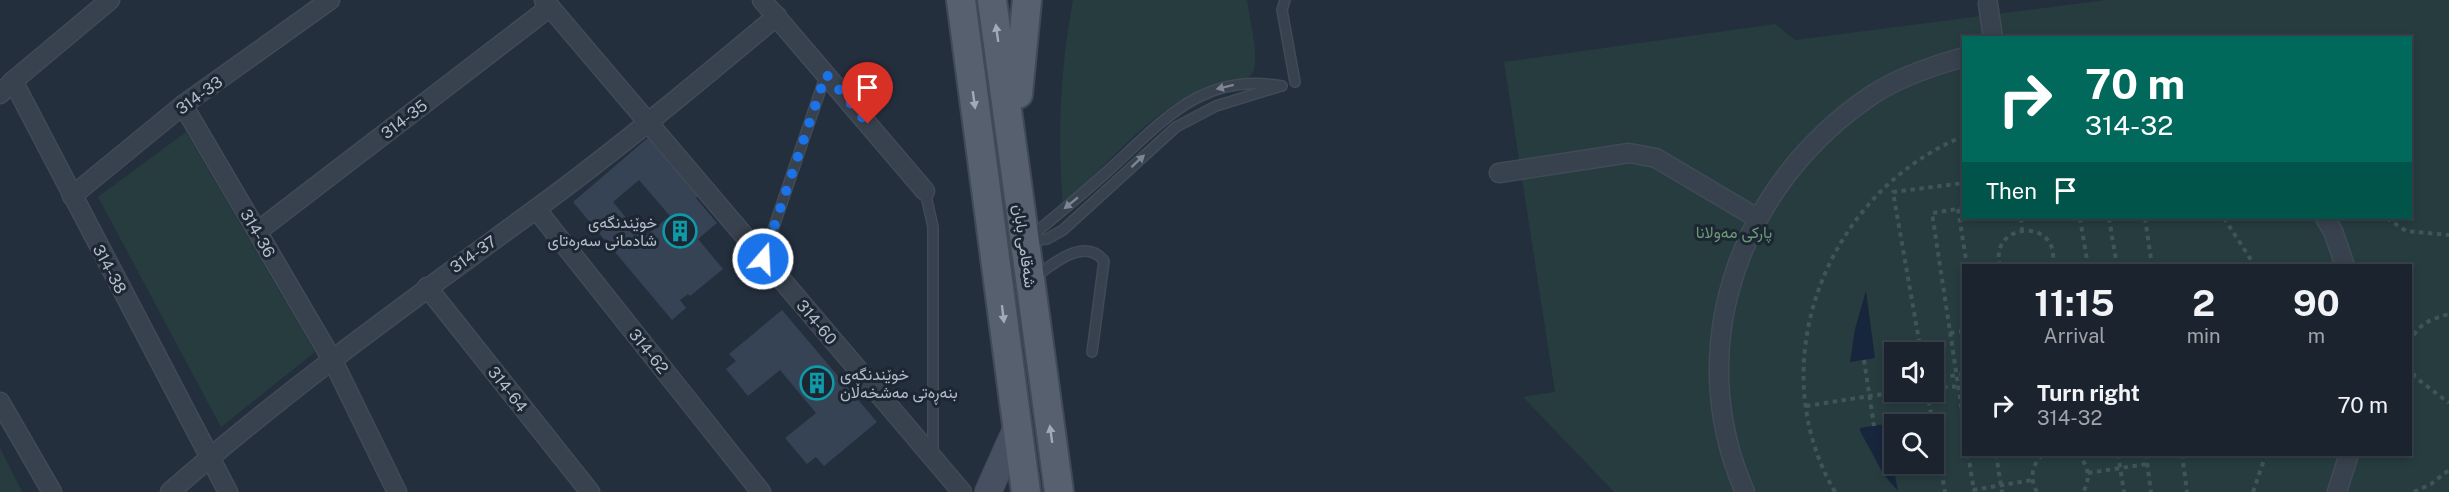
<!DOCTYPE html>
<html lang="en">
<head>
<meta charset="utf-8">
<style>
  :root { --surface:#1b232e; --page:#282f3a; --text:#f1f3f6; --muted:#a0a4aa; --line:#39404a }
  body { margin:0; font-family:"Public Sans",Vazirmatn,sans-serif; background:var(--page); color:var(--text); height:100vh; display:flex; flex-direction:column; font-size:22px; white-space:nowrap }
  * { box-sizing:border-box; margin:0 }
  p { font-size:20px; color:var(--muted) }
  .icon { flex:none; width:33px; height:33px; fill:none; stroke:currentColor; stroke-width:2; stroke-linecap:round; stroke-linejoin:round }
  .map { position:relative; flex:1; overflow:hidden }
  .side { position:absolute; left:1962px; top:264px; width:450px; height:192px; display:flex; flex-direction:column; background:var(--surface); border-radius:0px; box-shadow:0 3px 9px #0003,0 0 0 2px var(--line) }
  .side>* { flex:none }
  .banner { position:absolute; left:1962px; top:36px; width:450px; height:183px; border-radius:0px; box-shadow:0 3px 9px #0003,0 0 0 2px var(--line); background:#00695c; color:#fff; overflow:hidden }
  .tools { position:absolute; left:1884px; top:342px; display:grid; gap:12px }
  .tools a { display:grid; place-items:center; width:60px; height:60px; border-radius:0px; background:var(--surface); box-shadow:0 3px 9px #0003,0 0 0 2px var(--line); font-size:30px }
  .pin { position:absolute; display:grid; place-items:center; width:51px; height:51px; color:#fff; margin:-62px -26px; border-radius:50% 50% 50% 0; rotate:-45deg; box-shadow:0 0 6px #0007 }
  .pin .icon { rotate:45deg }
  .me { position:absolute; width:66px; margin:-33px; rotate:19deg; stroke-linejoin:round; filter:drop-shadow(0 0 4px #0008) }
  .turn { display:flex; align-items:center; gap:21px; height:126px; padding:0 24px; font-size:27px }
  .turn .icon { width:78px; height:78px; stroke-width:2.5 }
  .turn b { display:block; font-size:42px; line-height:51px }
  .then { display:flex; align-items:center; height:57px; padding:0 24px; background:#0003; gap:12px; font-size:22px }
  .eta { display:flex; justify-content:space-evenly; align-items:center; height:102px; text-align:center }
  .eta b { font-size:36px; font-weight:700; line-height:42px }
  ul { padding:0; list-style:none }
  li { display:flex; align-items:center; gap:18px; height:78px; padding:0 24px }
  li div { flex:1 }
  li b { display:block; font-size:22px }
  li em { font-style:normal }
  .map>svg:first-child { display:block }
  .green { fill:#263c3f; fill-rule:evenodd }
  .water { fill:#17263c }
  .building { fill:#364354; fill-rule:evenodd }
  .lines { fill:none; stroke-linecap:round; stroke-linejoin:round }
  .lane-casing { stroke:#414a57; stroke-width:12 }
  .street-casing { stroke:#414a57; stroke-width:21 }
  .secondary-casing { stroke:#414a57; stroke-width:28 }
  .primary-casing { stroke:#414a57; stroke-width:32 }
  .path { stroke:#3f5557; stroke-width:4; stroke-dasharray:4.5 4.5; stroke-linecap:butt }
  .lane { stroke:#38414e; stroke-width:9 }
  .street { stroke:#38414e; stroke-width:18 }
  .secondary { stroke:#465061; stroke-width:26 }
  .primary { stroke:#56606e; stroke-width:28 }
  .oneway { fill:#a1aab7 }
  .oneway2 { fill:#7c8592 }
  .route { stroke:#1a73e8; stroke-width:10; stroke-dasharray:0 18 }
  .labels { text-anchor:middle; stroke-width:6; stroke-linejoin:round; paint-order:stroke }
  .street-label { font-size:16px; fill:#b4bcc9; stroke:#1d2633 }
  .poi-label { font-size:16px; fill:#b4bcc9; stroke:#1d2633; text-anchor:end }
  .park-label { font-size:16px; fill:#6b9a76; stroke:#1d2633 }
</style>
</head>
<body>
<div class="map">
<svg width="2449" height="492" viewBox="0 0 2449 492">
  <rect width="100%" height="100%" fill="#242f3e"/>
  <g class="green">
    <path d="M1073 0H1247C1249 16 1260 59 1253 72 1245 89 1207 86 1190 95 1146 117 1100 171 1063 206 1057 136 1060 69 1073 0Z"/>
    <path d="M2106 0H2449V492H1614L1523 397 1555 392 1504 62 1775 24 1795 40ZM1964 38H2410V218H1964ZM1964 266H2410V454H1964ZM1894 352H1934V392H1894ZM1894 424H1934V464H1894Z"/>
    <polygon points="186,132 315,352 221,427 98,197"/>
    <polygon points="0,448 22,492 0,492"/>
  </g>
  <g class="water">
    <polygon points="1866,291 1875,358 1850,362 1855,329"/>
    <polygon points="1885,424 1898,491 1884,475 1860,431 1860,428"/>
  </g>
  <g class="building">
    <path d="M650 136 699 195 696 198 717 223 698 239 723 269 690 296 688 294 680 300 686 308 672 320 573 202ZM639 180 670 216 643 238 613 202Z"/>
    <polygon points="782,310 877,422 824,466 816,457 807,464 785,438 816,413 780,370 748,396 726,369 736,361 729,354"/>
  </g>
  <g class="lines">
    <g class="lane-casing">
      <g id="lane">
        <polyline points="1285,0 1282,10 1295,82"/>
        <polyline points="925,191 933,227 933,456"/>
        <path d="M1029 238C1057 215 1084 193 1110 169 1163 121 1203 71 1282 86"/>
        <polyline points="1028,241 1047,239 1063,230 1176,127 1216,106 1281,86"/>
        <polyline points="763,259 826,74"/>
        <path d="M1034 278C1052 264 1085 236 1104 261L1092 352"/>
      </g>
    </g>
    <g class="street-casing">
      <g id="street">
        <polyline points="544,0 962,492"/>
        <polyline points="762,0 925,191"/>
        <polyline points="1988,4 1993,38"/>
        <polyline points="13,81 228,492"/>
        <polyline points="0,94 13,81 110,0"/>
        <polyline points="183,105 333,361 397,492"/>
        <polyline points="1499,173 1629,153 1656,158 1757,218"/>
        <polyline points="72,196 183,105 330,0"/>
        <polyline points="536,209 761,492"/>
        <polyline points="2325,218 2333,231 2345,266"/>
        <polyline points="258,231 550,7"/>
        <polyline points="427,287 590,492"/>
        <polyline points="0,402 52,492"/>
        <path d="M170 492C286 390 412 300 536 209 619 148 698 82 777 16"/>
        <path d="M1745 492C1680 345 1742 182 1872 95 1899 77 1932 66 1964 57"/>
        <polyline points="2337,492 2349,454"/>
      </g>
    </g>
    <g class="secondary-casing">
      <polyline id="secondary" points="988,492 1017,427"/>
    </g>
    <g class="primary-casing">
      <g id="primary">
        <polyline points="961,0 1026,492"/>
        <polyline points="992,0 1059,492"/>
        <polyline points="1018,94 1027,0"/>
      </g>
    </g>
    <g class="path">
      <polyline points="1964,208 1932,213 1964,424"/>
      <polyline points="1958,209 1967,266"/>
      <polyline points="2021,218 2022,230"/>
      <polyline points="2080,218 2088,266"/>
      <polyline points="2109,218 2117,266"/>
      <polyline points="2145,218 2152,266"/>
      <polyline points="2224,218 2255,266"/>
      <polyline points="2387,218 2406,231 2449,235"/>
      <path d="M2000 266C1988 221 2063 217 2052 266"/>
      <polyline points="1950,333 1964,331"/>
      <path d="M2410 343C2417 324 2431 319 2449 314"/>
      <polyline points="1921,352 1893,192 1964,183"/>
      <polyline points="1864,360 1874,426"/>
      <polyline points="2410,365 2415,377 2449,403"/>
      <polyline points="1934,383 1945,377 1964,374"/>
      <polyline points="1934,388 1964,386"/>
      <polyline points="1927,392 1933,424"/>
      <polyline points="1806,406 1896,392"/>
      <polyline points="1934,427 1945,492"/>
      <polyline points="1968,454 1974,491"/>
      <polyline points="1996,454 2002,492"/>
      <path d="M2077 454C2089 465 2091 479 2083 492"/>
      <polyline points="2118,454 2124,492"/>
      <polyline points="2146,454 2151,492"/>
      <polyline points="2182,454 2187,492"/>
      <polyline points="2088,473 2147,464"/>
      <polyline points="1973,490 2032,480"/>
      <path d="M1835 492C1759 362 1828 191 1964 136"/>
      <path d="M2037 492C2029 478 2032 465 2043 454"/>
      <polyline points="2253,492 2266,454"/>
      <polyline points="2414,492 2431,484 2449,470"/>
    </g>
    <use href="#lane" class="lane"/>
    <use href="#street" class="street"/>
    <use href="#secondary" class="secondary"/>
    <use href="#primary" class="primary"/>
  </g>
  <defs><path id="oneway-solid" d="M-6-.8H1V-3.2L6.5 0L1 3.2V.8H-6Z" transform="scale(1.5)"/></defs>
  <g class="oneway">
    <use href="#oneway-solid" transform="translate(997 33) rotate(-98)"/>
    <use href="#oneway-solid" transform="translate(974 100) rotate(82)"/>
    <use href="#oneway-solid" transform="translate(1003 314) rotate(83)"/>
    <use href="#oneway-solid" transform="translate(1051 434) rotate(-98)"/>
  </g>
  <g class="oneway2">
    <use href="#oneway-solid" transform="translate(1225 87) rotate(166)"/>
    <use href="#oneway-solid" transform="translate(1138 161) rotate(-43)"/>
    <use href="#oneway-solid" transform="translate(1071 203) rotate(141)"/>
  </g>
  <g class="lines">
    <polyline class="route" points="763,259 826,74 868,124"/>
  </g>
  <defs>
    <g id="building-ring" transform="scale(1.725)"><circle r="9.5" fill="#1d2633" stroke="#0f9aa8" stroke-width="1.5"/><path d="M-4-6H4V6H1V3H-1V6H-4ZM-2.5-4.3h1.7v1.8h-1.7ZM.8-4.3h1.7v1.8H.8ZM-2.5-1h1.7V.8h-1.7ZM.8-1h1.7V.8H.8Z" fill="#0f9aa8"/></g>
  </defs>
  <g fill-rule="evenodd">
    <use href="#building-ring" x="680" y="231"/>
    <use href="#building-ring" x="817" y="383"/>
  </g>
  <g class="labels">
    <g class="street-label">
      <text transform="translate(199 95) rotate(-36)" y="6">314-33</text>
      <text transform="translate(404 119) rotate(-37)" y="6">314-35</text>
      <text transform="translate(258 233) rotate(60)" y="6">314-36</text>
      <text transform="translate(1025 246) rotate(82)" y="6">شەقامی بابان</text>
      <text transform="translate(473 254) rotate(-35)" y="6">314-37</text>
      <text transform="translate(110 269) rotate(62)" y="6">314-38</text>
      <text transform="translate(817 322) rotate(50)" y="6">314-60</text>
      <text transform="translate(649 351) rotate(51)" y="6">314-62</text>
      <text transform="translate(508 389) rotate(52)" y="6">314-64</text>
    </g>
    <g class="poi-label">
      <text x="657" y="228">خوێندنگەی<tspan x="657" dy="18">شادمانی سەرەتای</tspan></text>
      <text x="840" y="380" text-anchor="start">خوێندنگەی<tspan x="840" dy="18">بنەڕەتی مەشخەڵان</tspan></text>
    </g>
    <g class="park-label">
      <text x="1734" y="238">پارکی مەولانا</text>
    </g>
  </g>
</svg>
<div class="tools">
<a><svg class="icon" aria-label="sound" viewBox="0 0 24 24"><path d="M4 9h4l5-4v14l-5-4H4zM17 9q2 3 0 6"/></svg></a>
<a><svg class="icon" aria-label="search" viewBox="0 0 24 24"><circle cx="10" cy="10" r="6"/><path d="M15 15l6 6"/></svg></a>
</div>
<div class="pin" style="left:868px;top:124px;background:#d93025"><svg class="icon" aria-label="arrive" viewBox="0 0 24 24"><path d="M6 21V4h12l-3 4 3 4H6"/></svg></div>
<svg class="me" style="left:763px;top:259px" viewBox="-20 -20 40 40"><circle r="17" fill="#1a73e8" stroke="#fff" stroke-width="3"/><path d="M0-11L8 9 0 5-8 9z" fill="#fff"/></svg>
<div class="banner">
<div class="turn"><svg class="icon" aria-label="right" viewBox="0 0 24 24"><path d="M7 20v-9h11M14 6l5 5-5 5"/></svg><div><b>70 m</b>314-32</div></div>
<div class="then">Then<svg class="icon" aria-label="arrive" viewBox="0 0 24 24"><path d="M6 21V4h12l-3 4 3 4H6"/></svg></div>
</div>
<section class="side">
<div class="eta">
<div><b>11:15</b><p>Arrival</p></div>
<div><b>2</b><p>min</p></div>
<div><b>90</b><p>m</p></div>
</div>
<ul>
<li><svg class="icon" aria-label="right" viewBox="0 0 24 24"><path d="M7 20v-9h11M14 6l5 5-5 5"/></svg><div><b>Turn right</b><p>314-32</p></div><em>70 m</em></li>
</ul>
</section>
</div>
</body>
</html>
